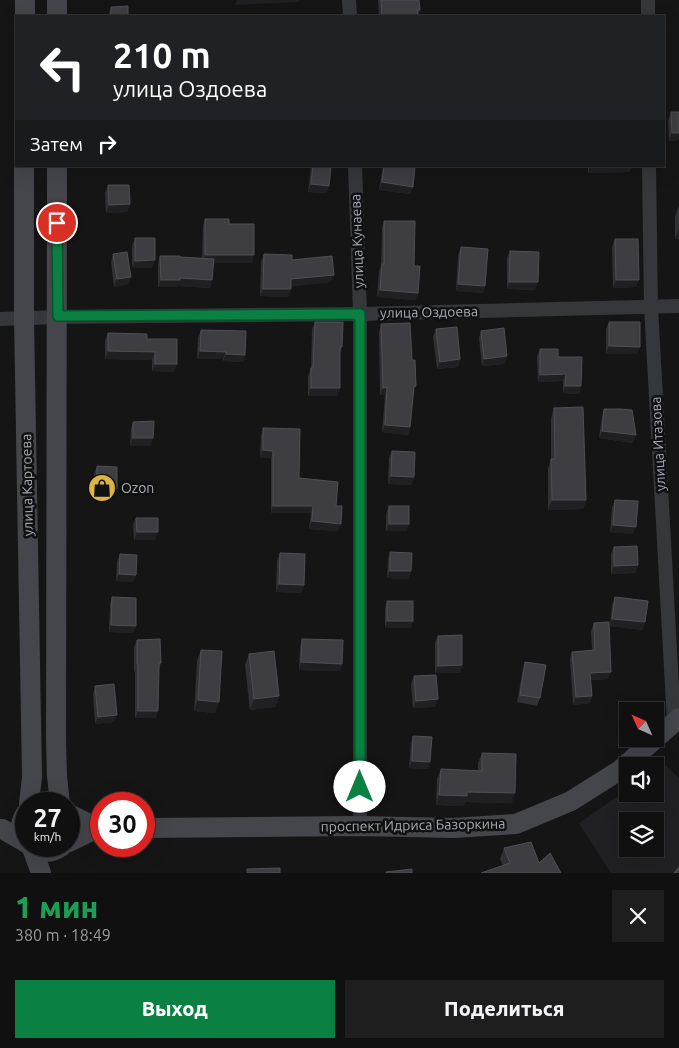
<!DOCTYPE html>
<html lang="ru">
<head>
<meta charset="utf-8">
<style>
  :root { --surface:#101010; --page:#1e1e1e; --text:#f1f3f6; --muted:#9c9d9f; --line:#303030; --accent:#0b8043 }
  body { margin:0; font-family:Ubuntu,sans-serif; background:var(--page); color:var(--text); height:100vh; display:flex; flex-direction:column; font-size:19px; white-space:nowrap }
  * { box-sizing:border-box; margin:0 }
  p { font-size:16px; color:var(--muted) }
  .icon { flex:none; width:28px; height:28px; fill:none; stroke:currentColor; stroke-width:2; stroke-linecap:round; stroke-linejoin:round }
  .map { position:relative; height:873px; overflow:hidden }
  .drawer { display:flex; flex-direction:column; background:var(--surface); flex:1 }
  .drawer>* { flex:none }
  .guide { position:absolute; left:15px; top:15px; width:650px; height:152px; border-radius:0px; box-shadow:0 5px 20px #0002,0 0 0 1px var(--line); background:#202124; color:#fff; overflow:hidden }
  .needle { width:32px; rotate:315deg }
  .controls { position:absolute; left:619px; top:702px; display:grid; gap:10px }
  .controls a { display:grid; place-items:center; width:45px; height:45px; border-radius:0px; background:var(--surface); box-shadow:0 5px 20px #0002,0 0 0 1px var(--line); font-size:25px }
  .speed { position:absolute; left:15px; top:792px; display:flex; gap:10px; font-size:25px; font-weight:700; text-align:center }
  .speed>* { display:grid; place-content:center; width:65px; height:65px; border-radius:50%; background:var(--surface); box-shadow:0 5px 20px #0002,0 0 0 1px var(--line); line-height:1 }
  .speed small { font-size:12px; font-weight:400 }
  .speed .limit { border:8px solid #d22; background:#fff; color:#111 }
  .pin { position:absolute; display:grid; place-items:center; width:42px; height:42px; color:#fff; margin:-21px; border:2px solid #fff; border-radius:50%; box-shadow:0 1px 5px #0007 }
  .me { position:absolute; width:55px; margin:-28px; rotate:0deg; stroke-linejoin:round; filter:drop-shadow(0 0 4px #0008) }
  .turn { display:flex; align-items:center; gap:18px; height:105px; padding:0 15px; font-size:22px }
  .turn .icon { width:65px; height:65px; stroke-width:2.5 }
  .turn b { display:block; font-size:35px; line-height:42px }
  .then { display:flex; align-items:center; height:48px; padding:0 15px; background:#0003; gap:10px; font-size:19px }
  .round { display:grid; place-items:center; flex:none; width:52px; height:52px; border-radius:0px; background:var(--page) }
  .head { display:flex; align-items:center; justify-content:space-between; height:85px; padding:0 15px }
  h1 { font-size:30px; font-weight:800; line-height:38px; color:#1e9e55 }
  .primary-button { display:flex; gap:10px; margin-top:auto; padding:10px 15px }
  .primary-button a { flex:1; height:58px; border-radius:0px; background:var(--accent); color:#fff; font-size:20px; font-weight:800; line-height:58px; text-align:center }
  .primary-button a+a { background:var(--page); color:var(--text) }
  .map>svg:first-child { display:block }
  .built { fill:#212123; fill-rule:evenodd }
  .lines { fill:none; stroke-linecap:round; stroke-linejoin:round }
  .street { stroke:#36373b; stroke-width:14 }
  .secondary { stroke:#44464b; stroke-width:20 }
  .wall { fill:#313134 }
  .shaded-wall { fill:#202022 }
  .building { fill:#3e3e42; stroke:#4e4f54 }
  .route-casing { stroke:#07532c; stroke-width:12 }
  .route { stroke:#0b8043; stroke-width:9 }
  .labels { text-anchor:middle; stroke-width:5; stroke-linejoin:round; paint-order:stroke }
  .street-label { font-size:14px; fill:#a8abb5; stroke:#101011 }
  .poi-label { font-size:14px; fill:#a8abb5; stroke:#101011; text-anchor:start }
</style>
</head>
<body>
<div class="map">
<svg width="679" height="873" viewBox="0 0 679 873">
  <rect width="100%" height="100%" fill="#151516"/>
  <path class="built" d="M665 765 679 778V873H611L579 823 627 790 628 794H655V771ZM628 821H655V849H628Z"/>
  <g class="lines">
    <g class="street">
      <polyline points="349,0 350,16"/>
      <polyline points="648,0 648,16"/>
      <polyline points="355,166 360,314 360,826"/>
      <polyline points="649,166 651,307 674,722"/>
      <polyline points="0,319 58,317 360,314 679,306"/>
    </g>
    <g class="secondary">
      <polyline points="57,0 57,16"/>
      <polyline points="25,16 25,0"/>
      <polyline points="24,166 24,318 32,777 29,804"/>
      <polyline points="57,166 56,739 57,776 60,804"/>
      <path d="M26 813C19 823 20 833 26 843"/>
      <polyline points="69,814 98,828"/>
      <polyline points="144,828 360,826 453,828 516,824 571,801 620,770 679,718"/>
      <polyline points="0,829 2,829 25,842"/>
      <polyline points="69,842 98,828 101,828"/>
      <path d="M30 846C40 854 52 854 62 846"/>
      <polyline points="32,848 41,873"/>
    </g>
  </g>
  <g class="wall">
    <polygon points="378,0 419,0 420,10 418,16 379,16"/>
    <polygon points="111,7 128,16 108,16"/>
    <polygon points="671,112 679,112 679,140 669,141 668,120"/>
    <polygon points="311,166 331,166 329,186 326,193 308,192"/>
    <polygon points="383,166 415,166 413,187 410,194 379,190"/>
    <polygon points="588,166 632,166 629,172 588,173"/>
    <polygon points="108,185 130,204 127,212 106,213 105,193"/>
    <polygon points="679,205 679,239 675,239 675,216"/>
    <polygon points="205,219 229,224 252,263 213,263 212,280 210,288 178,286 178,287 158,287 158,264 160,256 202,259 203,226"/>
    <polygon points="384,221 414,266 418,293 415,300 377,297 379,271 381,266 382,228"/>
    <polygon points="135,238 152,268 132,268 132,246"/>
    <polygon points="615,239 636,287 613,288 612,247"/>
    <polygon points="461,247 485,286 483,293 456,291 458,255"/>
    <polygon points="510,251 535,290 507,289 507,258"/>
    <polygon points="113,254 131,277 128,284 114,287 111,262"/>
    <polygon points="264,254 292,260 331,282 291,286 291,289 288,297 260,296 261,262"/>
    <polygon points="315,322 342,347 340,353 340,388 337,396 308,396 308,376 311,368 312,329"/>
    <polygon points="609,322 637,354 606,354 606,329"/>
    <polygon points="381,324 410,427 408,435 382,432 385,395 380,395 379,332"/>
    <polygon points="436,329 460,359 458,367 437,369 433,337"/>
    <polygon points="201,330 245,355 243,362 223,361 223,359 197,359 198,338"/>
    <polygon points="481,331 507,356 504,364 482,366 479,338"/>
    <polygon points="108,333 147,339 174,372 152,371 152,360 105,359 105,341"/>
    <polygon points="540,349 558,357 581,386 579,394 563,393 563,381 538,382 537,357"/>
    <polygon points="554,408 586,500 583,509 548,510 548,469 551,459 551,418"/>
    <polygon points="604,409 633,443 599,438 602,416"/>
    <polygon points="133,422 151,446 130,446 131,429"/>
    <polygon points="263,428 299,478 336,506 338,531 309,529 311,513 271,513 271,458 260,458 261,436"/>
    <polygon points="392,451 414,477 411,485 388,484 389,458"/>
    <polygon points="97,466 114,496 94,496 94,474"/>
    <polygon points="615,500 633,534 610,532 612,507"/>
    <polygon points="389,506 407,531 386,531 386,514"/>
    <polygon points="136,518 155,540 134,540 133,525"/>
    <polygon points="614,547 638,565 635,573 611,574 611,554"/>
    <polygon points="390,552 411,571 408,579 387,578 388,560"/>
    <polygon points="280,553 304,585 301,593 276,592 277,561"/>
    <polygon points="120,554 136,575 133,582 116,581 117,562"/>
    <polygon points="112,597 136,626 133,633 109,632 110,605"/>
    <polygon points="615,597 643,630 610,626 612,605"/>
    <polygon points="387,601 411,628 385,628 385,608"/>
    <polygon points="594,623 608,679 591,680 592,696 590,703 573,705 570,659 572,652 592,650 591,631"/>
    <polygon points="438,636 462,665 460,673 435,673 435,643"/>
    <polygon points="302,639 342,664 340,671 299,670 300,647"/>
    <polygon points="137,640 161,663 159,669 156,718 135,718 135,671 134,672 134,647"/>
    <polygon points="201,650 219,702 215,713 194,711 197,661"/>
    <polygon points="249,654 279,696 275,707 250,710 245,665"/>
    <polygon points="525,662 540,698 537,706 517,702 523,669"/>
    <polygon points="414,676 435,707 413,708 411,684"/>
    <polygon points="95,686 114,722 95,724 93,694"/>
    <polygon points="413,736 428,769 409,768 411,743"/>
    <polygon points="482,753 512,803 465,802 463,806 436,805 437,779 441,769 478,771 478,763"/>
    <polygon points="504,848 539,863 503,866 500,859"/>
  </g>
  <g class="shaded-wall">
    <polygon points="237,0 300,0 299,2 235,5"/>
    <polygon points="672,133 679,133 679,140 669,141"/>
    <polygon points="590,166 632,166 629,172 588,173"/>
    <polygon points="382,182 413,187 410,194 379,190"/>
    <polygon points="311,184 329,186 326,193 308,192"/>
    <polygon points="130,204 127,212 106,213 109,205"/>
    <polygon points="679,228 679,239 675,239"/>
    <polygon points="205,255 254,255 252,263 202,263"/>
    <polygon points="155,260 152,268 132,268 135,261"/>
    <polygon points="334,275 331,282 289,287 291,279"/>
    <polygon points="131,277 128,284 114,287 117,279"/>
    <polygon points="180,278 212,280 210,288 178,286 178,287 158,287 161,280"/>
    <polygon points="616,280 639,280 636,287 613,288"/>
    <polygon points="509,282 538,282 535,290 507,289"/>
    <polygon points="458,284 485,286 483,293 456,291"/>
    <polygon points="263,289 291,289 288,297 260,296"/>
    <polygon points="380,290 418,293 415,300 377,297"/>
    <polygon points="609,346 640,347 637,354 606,354"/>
    <polygon points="108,351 155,352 152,360 105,359"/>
    <polygon points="200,351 226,352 223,359 197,359"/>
    <polygon points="226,354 245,355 243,362 223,361"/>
    <polygon points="507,356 504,364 482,366 484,359"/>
    <polygon points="460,359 458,367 437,369 440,362"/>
    <polygon points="155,364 177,364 174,372 152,371"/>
    <polygon points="566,374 563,381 538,382 540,375"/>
    <polygon points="565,386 581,386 579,394 563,393"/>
    <polygon points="387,387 385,395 380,395 383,388"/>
    <polygon points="311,388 340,388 337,396 308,396"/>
    <polygon points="385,425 410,427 408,435 382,432"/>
    <polygon points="602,431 636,435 633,443 599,438"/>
    <polygon points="133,438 153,438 151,446 130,446"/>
    <polygon points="263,450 273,451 271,458 260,458"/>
    <polygon points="391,476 414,477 411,485 388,484"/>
    <polygon points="96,488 117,489 114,496 94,496"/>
    <polygon points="552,500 586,500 583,509 548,510"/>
    <polygon points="273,506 313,506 311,513 271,513"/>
    <polygon points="312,521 341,524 338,531 309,529"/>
    <polygon points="389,524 409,524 407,531 386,531"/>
    <polygon points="613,525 636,527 633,534 610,532"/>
    <polygon points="137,532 158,532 155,540 134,540"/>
    <polygon points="638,565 635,573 611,574 614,566"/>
    <polygon points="390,571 411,571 408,579 387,578"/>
    <polygon points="119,574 136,575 133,582 116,581"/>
    <polygon points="279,584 304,585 301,593 276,592"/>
    <polygon points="612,619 645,622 643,630 610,626"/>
    <polygon points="387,621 413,621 411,628 385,628"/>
    <polygon points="111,625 136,626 133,633 109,632"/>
    <polygon points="301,662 342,664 340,671 299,670"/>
    <polygon points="462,665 460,673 435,673 438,666"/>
    <polygon points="611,672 608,679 588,680 590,673"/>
    <polygon points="279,696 275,707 250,710 254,699"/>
    <polygon points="592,696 590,703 573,705 576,697"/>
    <polygon points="438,699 435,707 413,708 416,701"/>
    <polygon points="198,700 219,702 215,713 194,711"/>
    <polygon points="138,711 158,711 156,718 135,718"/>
    <polygon points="117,715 114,722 95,724 98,717"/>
    <polygon points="412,761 430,762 428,769 409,768"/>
    <polygon points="467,792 515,793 512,803 465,802 463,806 436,805 439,795"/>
  </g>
  <g class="building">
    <polygon points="381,0 419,0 420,10 417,10 418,16 382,16"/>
    <polygon points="128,6 128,16 111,16 111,7"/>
    <polygon points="671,112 679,112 679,133 672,133"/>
    <polygon points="313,166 331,166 329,186 311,184"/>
    <polygon points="384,166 415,166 413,187 382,182"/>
    <polygon points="108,185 129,185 130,204 109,205"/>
    <polygon points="205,219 229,219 229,224 254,224 254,255 205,255"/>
    <polygon points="384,221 415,221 414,266 420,266 418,293 380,290 382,264 384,264"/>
    <polygon points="135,238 155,238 155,260 135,261"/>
    <polygon points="615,239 638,239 639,280 616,280"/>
    <polygon points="461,247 488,249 485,286 458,284"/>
    <polygon points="510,251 539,252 538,282 509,282"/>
    <polygon points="127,252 131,277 117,279 113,254"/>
    <polygon points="264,254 292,255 292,260 332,256 334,275 291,279 291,289 263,289"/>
    <polygon points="160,256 180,256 180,257 214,259 212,280 180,278 180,280 161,280"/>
    <polygon points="315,322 343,322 342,347 340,347 340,388 311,388 311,368 313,368"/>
    <polygon points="609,322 640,322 640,347 609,346"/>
    <polygon points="410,323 412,360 415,360 416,386 414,387 410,427 385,425 387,387 383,388 381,324"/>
    <polygon points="457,327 460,359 440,362 436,329"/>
    <polygon points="504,328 507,356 484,359 481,331"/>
    <polygon points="201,330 246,331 245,355 226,354 226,352 200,351"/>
    <polygon points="108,333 147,334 147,339 177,339 177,364 155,364 155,352 108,351"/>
    <polygon points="540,349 558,349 558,357 582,357 581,386 565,386 566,374 540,375"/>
    <polygon points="583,407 586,500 552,500 551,459 555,459 554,408"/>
    <polygon points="604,409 620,409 632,410 636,435 602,431"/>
    <polygon points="154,421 153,438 133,438 133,422"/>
    <polygon points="263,428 300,429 299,478 338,482 336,506 342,506 341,524 312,521 313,506 273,506 273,451 263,450"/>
    <polygon points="392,451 415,452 414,477 391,476"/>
    <polygon points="97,466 117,467 117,489 96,488"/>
    <polygon points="615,500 638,501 636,527 613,525"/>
    <rect x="389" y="506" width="20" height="18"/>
    <polygon points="136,518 158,518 158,532 137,532"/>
    <polygon points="637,546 638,565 614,566 614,547"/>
    <polygon points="390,552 412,553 411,571 390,571"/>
    <polygon points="280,553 305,554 304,585 279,584"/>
    <polygon points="120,554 137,555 136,575 119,574"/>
    <polygon points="112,597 136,598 136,626 111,625"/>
    <polygon points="615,597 648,601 645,622 612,619"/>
    <rect x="387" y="601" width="26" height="20"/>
    <polygon points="609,622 611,672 590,673 592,696 576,697 572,652 595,650 594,623"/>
    <polygon points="462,635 462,665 438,666 438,636"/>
    <polygon points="160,639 161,663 159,663 158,711 138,711 138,664 137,664 137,640"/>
    <polygon points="302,639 343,640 342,664 301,662"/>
    <polygon points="201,650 222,651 219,702 198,700"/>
    <polygon points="274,651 279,696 254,699 249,654"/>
    <polygon points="525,662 546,665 540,698 520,695"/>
    <polygon points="436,675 438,699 416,701 414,676"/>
    <polygon points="114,684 117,715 98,717 95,686"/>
    <polygon points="413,736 432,737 430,762 412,761"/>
    <polygon points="482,753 516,754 515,793 467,792 467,796 439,795 441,769 482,771"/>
    <polygon points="531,842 539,863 550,853 561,873 481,873 510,863 504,848"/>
    <polygon points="679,867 679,873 674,873"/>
    <polygon points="280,868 280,873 247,873 247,869"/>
    <polygon points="412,869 412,873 386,873 386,872"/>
  </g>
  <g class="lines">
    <g class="route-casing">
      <polyline id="route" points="57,223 58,316 360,314 360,787"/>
    </g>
    <use href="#route" class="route"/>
  </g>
  <defs>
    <g id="shop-disc" transform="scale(1.4375)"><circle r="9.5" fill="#ddb346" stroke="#101011"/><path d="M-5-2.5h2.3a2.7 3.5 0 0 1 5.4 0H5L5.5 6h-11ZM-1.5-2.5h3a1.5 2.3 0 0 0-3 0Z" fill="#111"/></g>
  </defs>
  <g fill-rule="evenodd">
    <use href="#shop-disc" x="102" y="488"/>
  </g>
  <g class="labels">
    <g class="street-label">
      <text transform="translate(357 241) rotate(-92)" y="5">улица Кунаева</text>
      <text transform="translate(429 312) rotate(-1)" y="5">улица Оздоева</text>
      <text transform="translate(658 444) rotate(-93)" y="5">улица Итазова</text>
      <text transform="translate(27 485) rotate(-91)" y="5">улица Картоева</text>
      <text transform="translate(413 825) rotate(-1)" y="5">проспект Идриса Базоркина</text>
    </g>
    <g class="poi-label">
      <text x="121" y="493">Ozon</text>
    </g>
  </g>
</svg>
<div class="controls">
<a><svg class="needle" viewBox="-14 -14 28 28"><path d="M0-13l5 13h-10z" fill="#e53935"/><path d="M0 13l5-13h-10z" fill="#9c9d9f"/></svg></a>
<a><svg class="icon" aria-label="sound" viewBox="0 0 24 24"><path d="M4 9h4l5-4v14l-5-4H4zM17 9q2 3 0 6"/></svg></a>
<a><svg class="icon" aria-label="layers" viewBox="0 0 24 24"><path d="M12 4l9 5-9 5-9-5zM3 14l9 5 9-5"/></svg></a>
</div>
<div class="speed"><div>27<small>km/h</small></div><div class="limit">30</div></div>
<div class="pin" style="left:57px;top:223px;background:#d93025"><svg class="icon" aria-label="arrive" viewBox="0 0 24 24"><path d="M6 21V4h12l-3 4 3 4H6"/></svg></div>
<svg class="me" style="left:360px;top:787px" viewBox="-20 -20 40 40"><circle r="19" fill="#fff"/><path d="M0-13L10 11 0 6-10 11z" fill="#0b8043"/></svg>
<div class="guide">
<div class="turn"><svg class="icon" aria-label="left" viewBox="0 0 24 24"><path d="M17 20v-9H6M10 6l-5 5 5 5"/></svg><div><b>210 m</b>улица Оздоева</div></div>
<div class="then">Затем<svg class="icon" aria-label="right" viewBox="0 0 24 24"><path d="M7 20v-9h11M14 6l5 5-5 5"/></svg></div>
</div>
</div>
<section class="drawer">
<div class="head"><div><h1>1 мин</h1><p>380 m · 18:49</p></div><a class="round"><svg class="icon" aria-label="close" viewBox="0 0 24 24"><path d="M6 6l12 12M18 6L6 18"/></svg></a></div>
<div class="primary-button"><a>Выход</a><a>Поделиться</a></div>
</section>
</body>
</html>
